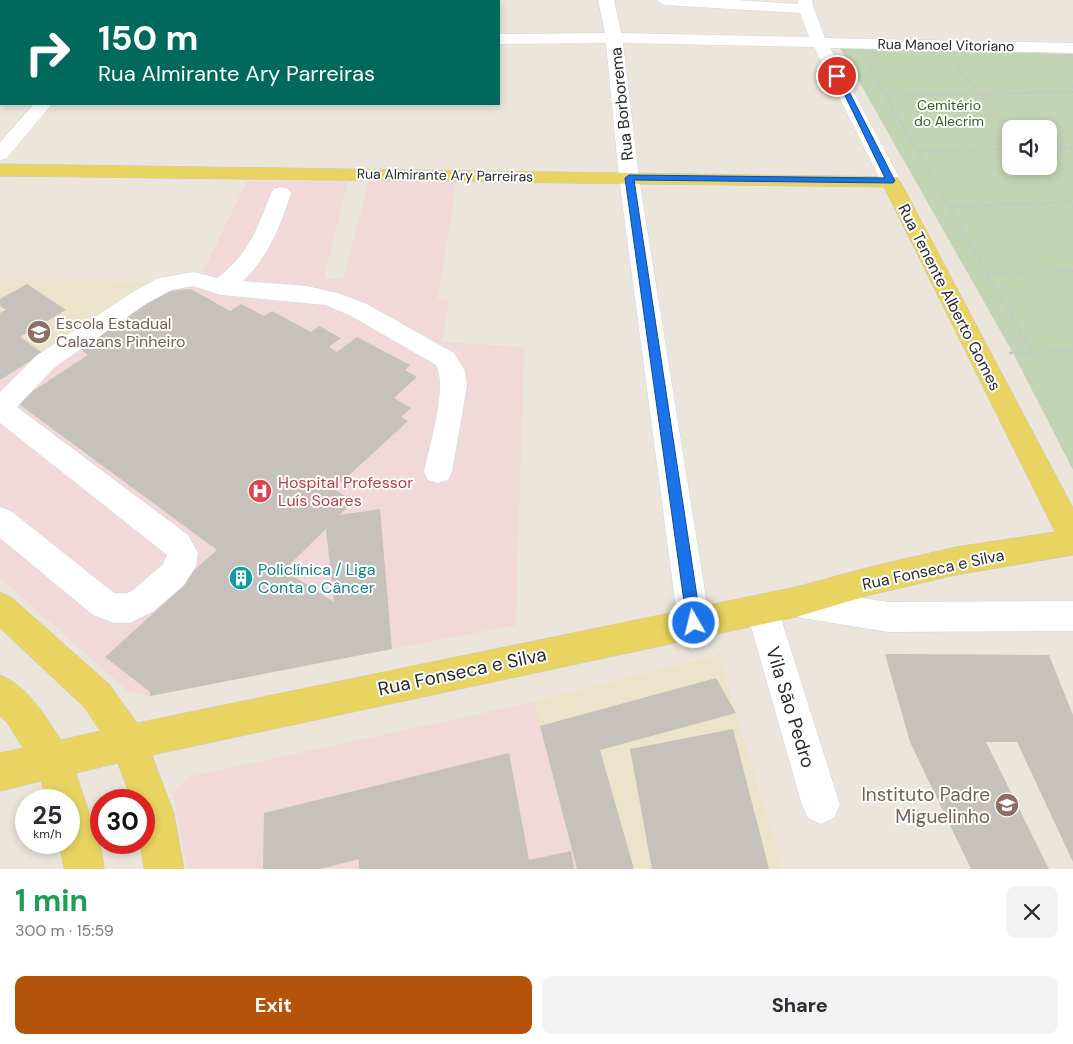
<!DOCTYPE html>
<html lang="en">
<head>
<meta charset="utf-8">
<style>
  :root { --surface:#fff; --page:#f2f2f3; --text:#2b2b33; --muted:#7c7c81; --accent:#b45309 }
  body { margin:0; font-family:"DM Sans",sans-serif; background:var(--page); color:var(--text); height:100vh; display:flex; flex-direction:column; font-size:19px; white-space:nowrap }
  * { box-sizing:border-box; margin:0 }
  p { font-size:16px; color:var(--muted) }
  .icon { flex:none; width:28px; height:28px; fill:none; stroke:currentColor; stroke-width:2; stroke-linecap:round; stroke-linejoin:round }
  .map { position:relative; height:869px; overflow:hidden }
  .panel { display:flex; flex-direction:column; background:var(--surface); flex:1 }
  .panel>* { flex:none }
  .top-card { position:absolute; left:0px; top:0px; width:500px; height:105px; box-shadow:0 2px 8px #0003; background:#00695c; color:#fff; overflow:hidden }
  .controls { position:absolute; left:1002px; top:120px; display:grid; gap:10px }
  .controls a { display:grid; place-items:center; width:55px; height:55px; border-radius:10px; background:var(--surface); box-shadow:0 2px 8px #0003; font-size:25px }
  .speed { position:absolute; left:15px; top:789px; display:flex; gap:10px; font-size:25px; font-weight:700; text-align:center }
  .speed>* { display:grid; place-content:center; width:65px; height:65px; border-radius:50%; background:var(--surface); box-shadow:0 2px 8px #0003; line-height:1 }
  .speed small { font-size:12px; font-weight:400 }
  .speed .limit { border:8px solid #d22; background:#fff; color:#111 }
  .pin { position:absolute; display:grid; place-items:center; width:42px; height:42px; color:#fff; margin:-21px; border:2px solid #fff; border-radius:50%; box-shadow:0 1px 5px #0007 }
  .me { position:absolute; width:55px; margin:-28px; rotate:352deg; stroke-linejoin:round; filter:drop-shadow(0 0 4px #0008) }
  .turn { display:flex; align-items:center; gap:18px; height:105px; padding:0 15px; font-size:22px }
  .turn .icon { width:65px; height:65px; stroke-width:2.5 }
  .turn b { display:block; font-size:35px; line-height:42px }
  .round { display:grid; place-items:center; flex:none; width:52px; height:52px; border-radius:10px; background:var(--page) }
  .headline { display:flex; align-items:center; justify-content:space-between; height:85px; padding:0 15px }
  h1 { font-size:30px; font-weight:700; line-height:38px; color:#1e9e55 }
  .primary-button { display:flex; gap:10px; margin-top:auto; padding:10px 15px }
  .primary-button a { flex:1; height:58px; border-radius:10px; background:var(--accent); color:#fff; font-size:20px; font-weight:700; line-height:58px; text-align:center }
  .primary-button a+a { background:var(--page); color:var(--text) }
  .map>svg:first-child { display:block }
  .education { fill:#ece3cb }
  .medical { fill:#f1d9d9 }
  .cemetery { fill:#c1d4b3; fill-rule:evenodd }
  .building { fill:#c6c2bb; fill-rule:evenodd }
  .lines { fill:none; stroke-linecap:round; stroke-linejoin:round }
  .minor-casing { stroke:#d1d2e1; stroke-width:1 }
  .major-casing { stroke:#c7c7c7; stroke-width:1 }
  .path-far2 { stroke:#c7c7c7; stroke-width:2; stroke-dasharray:2.5 1; stroke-linecap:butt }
  .path-far1 { stroke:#c7c7c7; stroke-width:2.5; stroke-dasharray:3 2; stroke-linecap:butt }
  .path { stroke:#c7c7c7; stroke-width:3; stroke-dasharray:4 2.5; stroke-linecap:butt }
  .minor { fill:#fff; fill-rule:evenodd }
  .major { fill:#e9d461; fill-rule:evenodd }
  .route { fill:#1a73e8; stroke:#114b97 }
  .labels { text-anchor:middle; stroke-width:4; stroke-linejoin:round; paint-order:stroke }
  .far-street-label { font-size:14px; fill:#292929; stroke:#fff }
  .far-park-label { font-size:14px; fill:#26621d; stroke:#fff }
  .street-label { font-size:16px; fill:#292929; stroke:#fff }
  .education-label { font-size:16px; fill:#785e54; stroke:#fff; text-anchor:start }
  .health-label { font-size:16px; fill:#be3a42; stroke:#fff; text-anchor:start }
  .culture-label { font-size:16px; fill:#0d838f; stroke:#fff; text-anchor:start }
  .near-street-label { font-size:19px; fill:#292929; stroke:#fff }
  .near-education-label { font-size:19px; fill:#785e54; stroke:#fff; text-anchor:end }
</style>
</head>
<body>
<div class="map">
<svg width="1073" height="869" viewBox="0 0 1073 869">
  <rect width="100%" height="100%" fill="#ebe5db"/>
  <g class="education">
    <polygon points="0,280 154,282 0,382"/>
    <polygon points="719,655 782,869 577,869 534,702"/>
  </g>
  <g class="medical">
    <polygon points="247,181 348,182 324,278 343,279 369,182 456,183 438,299 449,300 442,342 524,347 516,625 150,696 129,692 0,578 0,382 166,275 201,276"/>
    <polygon points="534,702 577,869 187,869 173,792 188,777"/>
  </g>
  <path class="cemetery" d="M840 48 1073 54V470L1013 353ZM1011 129H1049V166H1011Z"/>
  <g class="building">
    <polygon points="27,284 66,310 20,337 43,353 0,380 0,313 6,310 0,306 0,299"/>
    <path d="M191 289 230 311 241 304 264 316 272 311 311 332 319 326 341 338 329 347 337 352 357 337 410 365 405 370 417 377 394 398 411 408 401 417 408 421 334 489 354 502 339 515 380 509 392 649 150 696V692L105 657 180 589 176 586 217 550 16 402 88 355 79 348 167 291ZM326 529 334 602 284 570Z"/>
    <polygon points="885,654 1049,655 1073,715 1073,862 1017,742 986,742 1049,869 971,869 910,742"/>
    <polygon points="716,678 736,713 600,750 634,869 577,869 540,726"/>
    <polygon points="733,729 769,869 652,869 630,749"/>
    <polygon points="509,753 529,860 571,851 574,869 359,869 359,859 320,869 263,869 264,813"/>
  </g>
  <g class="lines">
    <g class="minor-casing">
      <g id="minor">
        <polygon points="598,0 614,0 621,33 809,37 800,13 664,5 656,0 736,0 798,4 798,0 812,0 814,9 825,38 1073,43 1073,53 830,48 901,181 898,185 891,187 884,185 881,181 814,47 623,43 639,178 710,623 706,634 694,638 682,634 678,623 619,178 606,43 499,44 499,34 605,33"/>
        <rect x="0" y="37" width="1" height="10"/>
        <polygon points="34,104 52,104 7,158 0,160 0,142"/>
        <path d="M281 187 288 189 291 193C280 227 269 256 243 281L307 286 338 293 367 304 454 353 465 371 467 386 452 472 448 480 438 483 428 480 424 472C429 446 448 387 436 365L351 316 325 305 221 295 193 286 172 290 147 303 54 368 17 407 188 535 198 553 196 566 184 585 154 611 130 623H114L93 615 0 538V507L11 511 114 593H127L132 591 162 565 167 555 0 423V392L36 356 131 293 158 278 194 272 217 278C249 254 257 229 271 193L274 189Z"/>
        <polygon points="796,587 888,602 1073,601 1073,631 888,632 796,617 785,612 780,602 785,592"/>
        <polygon points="762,594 773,599 778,609 840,805 834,818 821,824 808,818 802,805 746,609 751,599"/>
      </g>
    </g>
    <g class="major-casing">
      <path id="major" d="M0 164 898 177 1073 508V555L956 575 870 595 796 617 152 755 174 814 184 869H144L140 842H144V800H131L118 763 76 773 102 852 104 869H64L59 842H69V800H47L41 781 0 791V753L23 748 8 724 0 716V675C29 687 44 715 61 740L100 731 85 708 0 628V592L11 597 109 684 137 723 796 587 870 567 956 547 1055 532 884 187 0 176Z"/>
    </g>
    <g class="path-far2">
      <polyline points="868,65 914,146"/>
      <polyline points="956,65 1011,133"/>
      <polyline points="1054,68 1073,87"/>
      <polyline points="886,96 1073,92"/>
    </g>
    <g class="path-far1">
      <polyline points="913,144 1020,331"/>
      <polyline points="1049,148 1073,147"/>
      <polyline points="917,151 1011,149"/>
      <polyline points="1039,166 1073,208"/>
      <polyline points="949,207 1073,202"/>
      <polyline points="986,273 1073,271"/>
    </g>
    <g class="path">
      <polyline points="1019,329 1032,352"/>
      <polyline points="1009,353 1073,351"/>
    </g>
    <use href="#minor" class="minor"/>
    <use href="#major" class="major"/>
  </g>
  <polygon class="route" points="835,75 841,76 895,181 893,183 634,180 701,623 699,628 694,629 689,628 687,623 625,178 629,175 885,178"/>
  <defs>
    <g id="school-disc" transform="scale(1.25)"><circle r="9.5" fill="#8d6e63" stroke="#fff"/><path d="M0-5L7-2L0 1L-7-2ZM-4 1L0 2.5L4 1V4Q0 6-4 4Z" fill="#fff"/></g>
    <g id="hospital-disc" transform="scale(1.25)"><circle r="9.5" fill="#e0444e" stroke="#fff"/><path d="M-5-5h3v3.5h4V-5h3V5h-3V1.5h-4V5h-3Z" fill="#fff"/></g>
    <g id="building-disc" transform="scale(1.25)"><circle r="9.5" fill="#0f9aa8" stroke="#fff"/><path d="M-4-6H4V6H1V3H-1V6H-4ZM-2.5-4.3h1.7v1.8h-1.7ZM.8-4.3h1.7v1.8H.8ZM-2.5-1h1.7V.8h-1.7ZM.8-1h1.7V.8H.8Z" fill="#fff"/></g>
  </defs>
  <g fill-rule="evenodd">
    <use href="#school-disc" x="39" y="332"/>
    <use href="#hospital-disc" x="260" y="491"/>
    <use href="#building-disc" x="241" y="578"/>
    <use href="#school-disc" x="1007" y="805"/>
  </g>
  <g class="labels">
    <g class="far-street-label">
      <text transform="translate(946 45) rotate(1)" y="5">Rua Manoel Vitoriano</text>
      <text transform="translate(445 175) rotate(1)" y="5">Rua Almirante Ary Parreiras</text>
    </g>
    <g class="far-park-label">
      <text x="949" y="110">Cemitério<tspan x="949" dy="16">do Alecrim</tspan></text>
    </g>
    <g class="street-label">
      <text transform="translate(621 104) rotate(-96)" y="6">Rua Borborema</text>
      <text transform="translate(950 297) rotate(63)" y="6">Rua Tenente Alberto Gomes</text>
      <text transform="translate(933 569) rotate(-12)" y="6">Rua Fonseca e Silva</text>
    </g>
    <g class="education-label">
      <text x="56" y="329">Escola Estadual<tspan x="56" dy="18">Calazans Pinheiro</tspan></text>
    </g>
    <g class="health-label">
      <text x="278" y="488">Hospital Professor<tspan x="278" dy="18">Luís Soares</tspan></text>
    </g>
    <g class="culture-label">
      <text x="258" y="575">Policlínica / Liga<tspan x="258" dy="18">Conta o Câncer</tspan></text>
    </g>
    <g class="near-street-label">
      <text transform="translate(462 671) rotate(-12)" y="7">Rua Fonseca e Silva</text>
      <text transform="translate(791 707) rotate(73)" y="7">Vila São Pedro</text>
    </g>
    <g class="near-education-label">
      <text x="990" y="801">Instituto Padre<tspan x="990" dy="22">Miguelinho</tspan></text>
    </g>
  </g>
</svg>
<div class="controls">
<a><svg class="icon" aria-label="sound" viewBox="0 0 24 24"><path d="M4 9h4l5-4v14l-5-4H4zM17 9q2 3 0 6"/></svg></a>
</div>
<div class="speed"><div>25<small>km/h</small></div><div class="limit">30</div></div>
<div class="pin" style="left:837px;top:76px;background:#d93025"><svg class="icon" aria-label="arrive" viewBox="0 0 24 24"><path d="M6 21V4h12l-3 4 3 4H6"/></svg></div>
<svg class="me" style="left:694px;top:623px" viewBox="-20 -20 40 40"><circle r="17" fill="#1a73e8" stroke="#fff" stroke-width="3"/><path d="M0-11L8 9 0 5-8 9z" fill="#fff"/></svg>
<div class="top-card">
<div class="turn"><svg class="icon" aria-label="right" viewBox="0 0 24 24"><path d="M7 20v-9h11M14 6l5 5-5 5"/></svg><div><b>150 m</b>Rua Almirante Ary Parreiras</div></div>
</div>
</div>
<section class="panel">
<div class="headline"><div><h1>1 min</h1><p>300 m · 15:59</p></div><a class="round"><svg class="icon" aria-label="close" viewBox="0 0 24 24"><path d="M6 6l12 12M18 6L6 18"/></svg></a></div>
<div class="primary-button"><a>Exit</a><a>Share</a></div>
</section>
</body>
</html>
